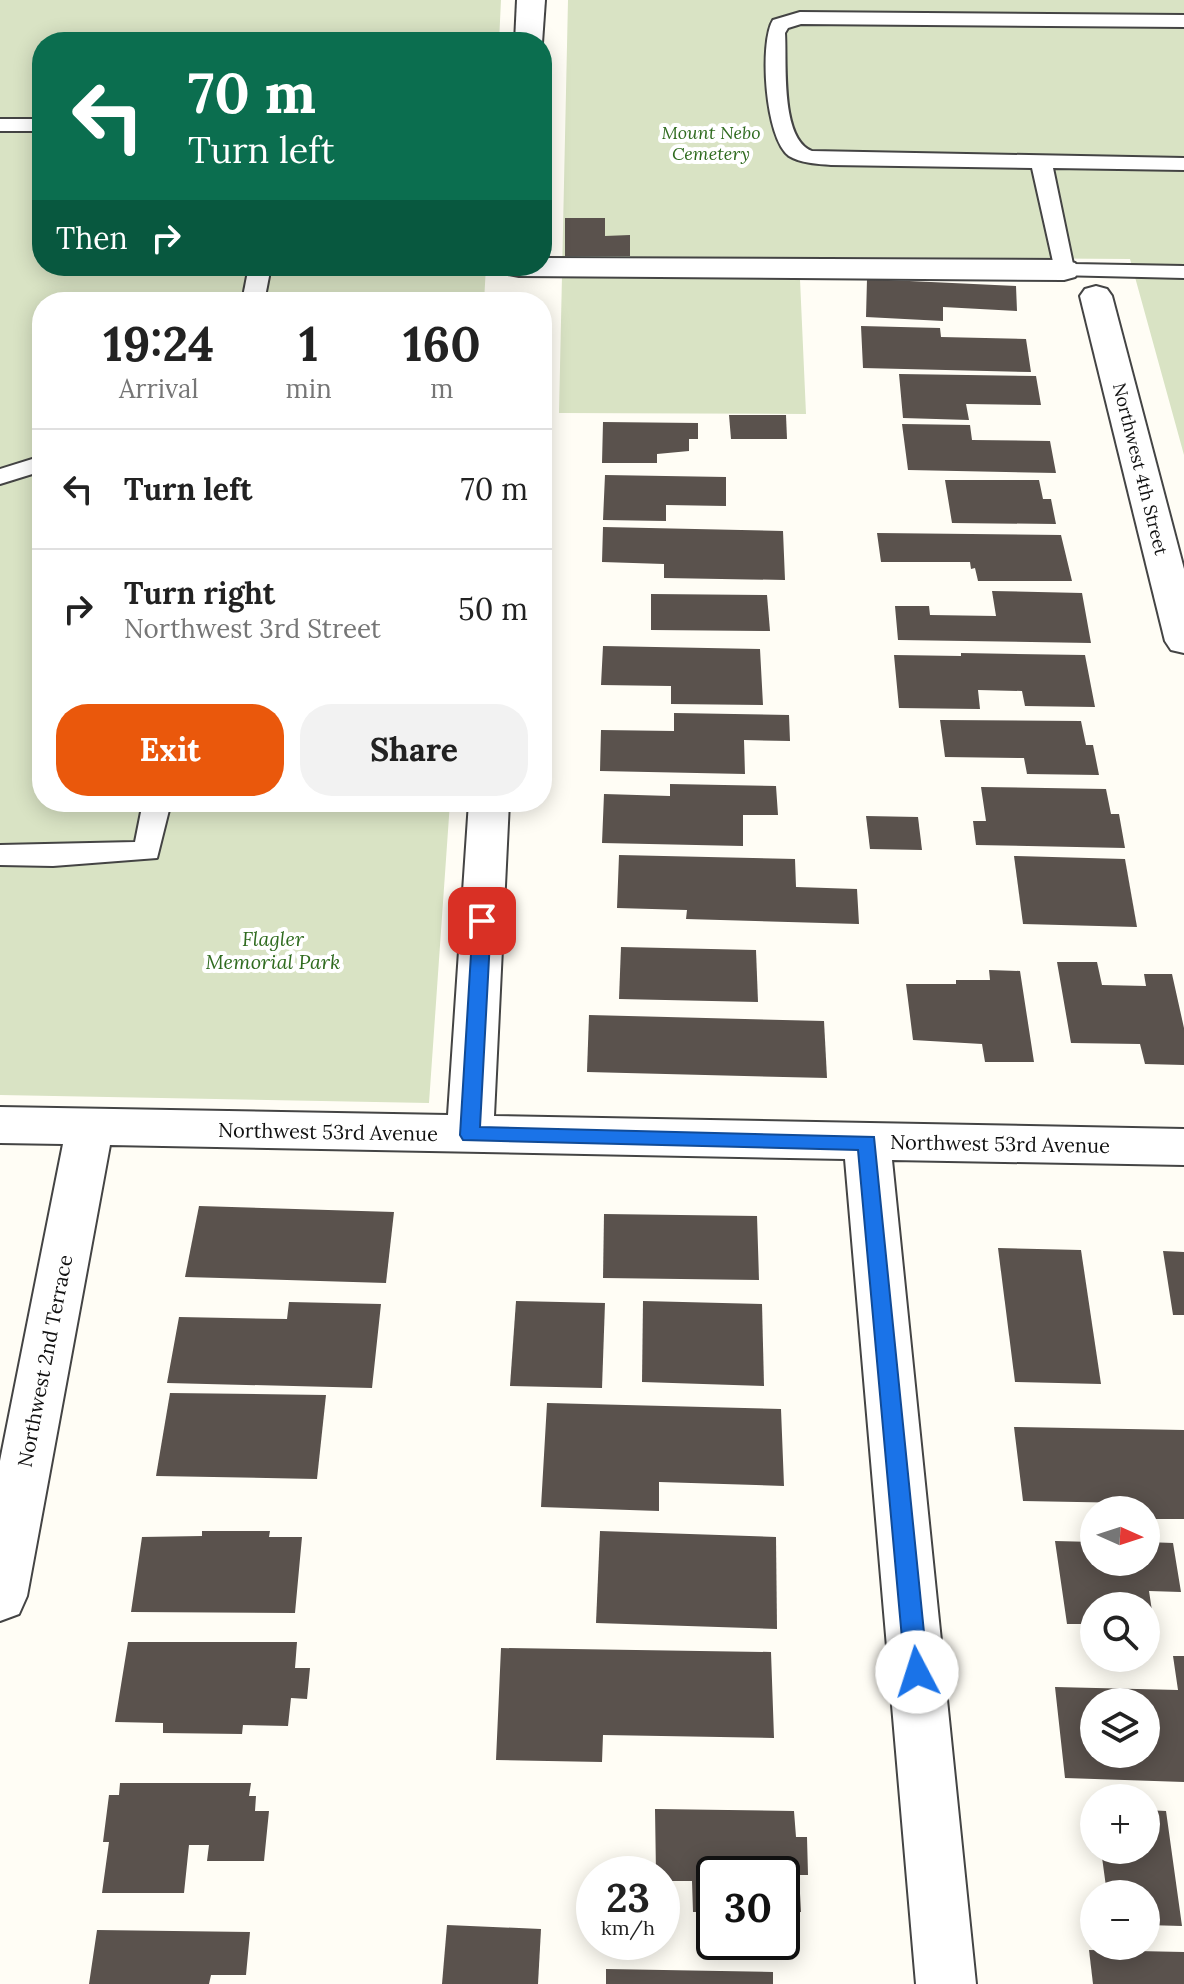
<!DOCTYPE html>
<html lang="en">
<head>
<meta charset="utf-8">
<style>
  :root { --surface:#fff; --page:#f2f2f2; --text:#222; --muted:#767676; --line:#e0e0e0; --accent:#ea580c }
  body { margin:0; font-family:Lora,serif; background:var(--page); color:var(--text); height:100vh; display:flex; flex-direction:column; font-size:30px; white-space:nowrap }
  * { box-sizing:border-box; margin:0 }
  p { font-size:26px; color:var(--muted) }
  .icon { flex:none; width:44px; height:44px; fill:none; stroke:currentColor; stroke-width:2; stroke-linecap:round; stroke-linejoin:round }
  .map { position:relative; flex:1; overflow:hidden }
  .panel { position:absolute; left:32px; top:292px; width:520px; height:520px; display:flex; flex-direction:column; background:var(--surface); border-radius:32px; box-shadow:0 4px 20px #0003 }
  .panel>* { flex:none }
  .guide { position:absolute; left:32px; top:32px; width:520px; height:244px; border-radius:32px; box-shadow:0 4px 20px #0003; background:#0b6e4f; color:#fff; overflow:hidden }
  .needle { width:52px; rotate:93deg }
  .controls { position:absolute; left:1080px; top:1496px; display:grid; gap:16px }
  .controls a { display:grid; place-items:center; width:80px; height:80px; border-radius:50%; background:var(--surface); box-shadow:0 4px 20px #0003; font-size:40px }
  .speed { position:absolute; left:576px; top:1856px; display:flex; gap:16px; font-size:40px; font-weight:700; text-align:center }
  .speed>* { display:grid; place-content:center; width:104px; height:104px; border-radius:50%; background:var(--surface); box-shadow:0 4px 20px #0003; line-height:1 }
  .speed small { font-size:20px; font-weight:400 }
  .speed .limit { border:4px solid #111; border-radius:12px; background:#fff; color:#111 }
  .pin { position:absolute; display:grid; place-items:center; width:68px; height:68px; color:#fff; margin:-34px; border-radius:16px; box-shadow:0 4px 12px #0006 }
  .me { position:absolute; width:88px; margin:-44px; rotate:355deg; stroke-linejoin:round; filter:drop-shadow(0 0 6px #0008) }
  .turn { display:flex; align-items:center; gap:28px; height:168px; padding:0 24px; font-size:36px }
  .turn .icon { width:104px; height:104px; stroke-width:2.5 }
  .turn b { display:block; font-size:56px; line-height:68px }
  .then { display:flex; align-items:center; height:76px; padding:0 24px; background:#0003; gap:16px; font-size:30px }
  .eta { display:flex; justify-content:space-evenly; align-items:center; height:136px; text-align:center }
  .eta b { font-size:48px; font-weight:700; line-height:56px }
  .cta { display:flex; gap:16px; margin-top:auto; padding:16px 24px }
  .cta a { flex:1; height:92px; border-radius:32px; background:var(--accent); color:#fff; font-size:32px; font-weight:700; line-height:92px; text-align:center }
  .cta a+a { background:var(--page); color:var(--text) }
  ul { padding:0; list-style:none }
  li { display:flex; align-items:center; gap:24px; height:120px; padding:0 24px; border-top:2px solid var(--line) }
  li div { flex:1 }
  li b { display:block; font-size:30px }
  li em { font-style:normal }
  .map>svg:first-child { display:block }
  .cemetery { fill:#d9e3c4 }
  .building { fill:#5a524d; fill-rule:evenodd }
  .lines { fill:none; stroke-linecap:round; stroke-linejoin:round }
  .service-casing { stroke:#444; stroke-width:4 }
  .minor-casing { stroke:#444; stroke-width:4 }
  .service { fill:#fff; fill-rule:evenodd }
  .minor { fill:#fff; fill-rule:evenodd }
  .route { fill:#1a73e8; stroke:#114b97; stroke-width:2 }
  .labels { text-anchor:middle; stroke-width:8; stroke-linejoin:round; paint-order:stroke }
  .far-park-label { font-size:18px; font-style:italic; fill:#2f6b1f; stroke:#fff }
  .far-street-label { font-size:18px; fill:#111; stroke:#fff }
  .park-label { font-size:20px; font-style:italic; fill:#2f6b1f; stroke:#fff }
  .street-label { font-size:20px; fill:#111; stroke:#fff }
</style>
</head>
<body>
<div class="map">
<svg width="1184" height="1984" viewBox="0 0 1184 1984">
  <rect width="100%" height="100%" fill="#fffdf5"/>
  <g class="cemetery">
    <polygon points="0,0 501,0 499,42 42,42 42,266 486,266 484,302 42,302 42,802 450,802 429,1103 0,1095"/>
    <polygon points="568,0 1184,0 1184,455 1130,259 799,257 806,414 559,413"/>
  </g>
  <g class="building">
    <polygon points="565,218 605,218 605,236 630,235 630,256 565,256"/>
    <polygon points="867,279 1016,286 1017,311 943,307 943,321 866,317"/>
    <polygon points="861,326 940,328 941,337 1026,339 1031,372 863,368"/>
    <polygon points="899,374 1036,376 1041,405 966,404 969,420 903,418"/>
    <polygon points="729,415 786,415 787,439 731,439"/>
    <polygon points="603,422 698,423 698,439 689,439 689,451 657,454 657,463 602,463"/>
    <polygon points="902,424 970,425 972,440 1050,441 1056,473 908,470"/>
    <polygon points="605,475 726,477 726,506 666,505 666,521 603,520"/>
    <polygon points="945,480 1039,480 1043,499 1051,499 1056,524 952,523"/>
    <polygon points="603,527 783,531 785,580 664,578 664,564 602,562"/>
    <polygon points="877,533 1061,535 1072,581 978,581 975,568 971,569 970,562 881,562"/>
    <polygon points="992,591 1082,593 1091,643 898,640 895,606 929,606 930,615 996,616"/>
    <polygon points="651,594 767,595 770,631 651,630"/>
    <polygon points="603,646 760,649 763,705 671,704 671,686 601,685"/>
    <polygon points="961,653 1085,655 1095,707 1025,706 1022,691 978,690 980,709 899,708 894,655 961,656"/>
    <polygon points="674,713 789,715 790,741 744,740 745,774 600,771 601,730 674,731"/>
    <polygon points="940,720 1081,721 1086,745 1093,745 1099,775 1027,774 1024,758 945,757"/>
    <polygon points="670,784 776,786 778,815 743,815 743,846 602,843 604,794 670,796"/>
    <polygon points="981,787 1106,789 1111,814 1119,814 1125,848 976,845 973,821 986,821"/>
    <polygon points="866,816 918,817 922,850 870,849"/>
    <polygon points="619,855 795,859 796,887 857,889 859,924 686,919 687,910 617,908"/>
    <polygon points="1014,856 1125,859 1137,927 1023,924"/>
    <polygon points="621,947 756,950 758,1002 619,999"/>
    <polygon points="1057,962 1097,962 1102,985 1146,986 1144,974 1172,974 1184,1028 1184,1065 1145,1064 1140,1044 1071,1043"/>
    <polygon points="989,970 1020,971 1034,1062 985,1062 982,1044 913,1040 906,984 956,984 956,980 990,980"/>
    <polygon points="589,1015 824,1021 827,1078 587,1072"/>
    <polygon points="199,1206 394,1212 386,1283 185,1277"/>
    <polygon points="604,1214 757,1216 759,1280 603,1278"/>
    <polygon points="998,1248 1081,1250 1101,1384 1015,1382"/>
    <polygon points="1163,1251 1184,1252 1184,1315 1173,1315"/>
    <polygon points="516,1301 605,1303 602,1388 510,1386"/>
    <polygon points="643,1301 762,1304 764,1386 642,1382"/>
    <polygon points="289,1302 381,1304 372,1388 167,1383 179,1317 287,1319"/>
    <polygon points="170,1393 326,1395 317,1479 156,1476"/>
    <polygon points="547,1403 781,1409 784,1486 659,1482 659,1511 541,1507"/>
    <polygon points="1014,1427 1184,1430 1184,1519 1146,1519 1146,1510 1133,1510 1132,1503 1023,1501"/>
    <polygon points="202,1531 270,1531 269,1537 302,1537 295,1613 131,1612 142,1537 202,1536"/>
    <polygon points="600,1531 776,1537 777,1629 596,1623"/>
    <polygon points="1055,1541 1094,1542 1094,1562 1146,1562 1146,1542 1173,1543 1181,1592 1149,1591 1154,1624 1146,1624 1146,1606 1094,1606 1094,1624 1067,1624"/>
    <polygon points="128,1642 297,1642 295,1668 310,1668 307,1699 291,1698 288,1726 243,1725 242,1734 163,1733 163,1723 115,1722"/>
    <polygon points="501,1648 771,1652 774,1738 603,1735 602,1762 496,1760"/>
    <path d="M1173 1656H1184V1782L1065 1778 1055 1687 1178 1690ZM1094 1702H1146V1754H1094Z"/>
    <polygon points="120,1783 251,1783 249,1796 256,1796 255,1811 269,1811 264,1861 207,1861 209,1845 189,1845 184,1893 102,1893 109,1842 103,1842 109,1795 119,1795"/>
    <polygon points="655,1809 794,1811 796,1837 807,1837 808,1875 799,1875 801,1912 782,1912 782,1874 714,1874 714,1912 693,1912 692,1881 662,1881 662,1874 656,1874"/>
    <polygon points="1146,1810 1166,1811 1182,1926 1146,1925 1146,1894 1107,1894 1101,1850 1146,1850"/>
    <polygon points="447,1925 541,1929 538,1984 442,1984"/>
    <polygon points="97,1930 250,1932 246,1975 211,1975 209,1984 89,1984"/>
    <polygon points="1089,1950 1184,1952 1184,1984 1093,1984"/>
    <polygon points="606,1969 773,1972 773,1984 606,1984"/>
  </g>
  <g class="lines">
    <g class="service-casing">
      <g id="service">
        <path d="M800 12 1184 15V27L801 24 788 28 785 33C787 63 780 139 812 151L1184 158V170L1053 168 1073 264 1184 266V278L1056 275 1032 168 831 165C818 164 800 163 789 156 765 139 759 42 773 20Z"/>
        <rect x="0" y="119" width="42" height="12"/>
        <polygon points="249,266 271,266 264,302 242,302"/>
        <polygon points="42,456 42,471 0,484 0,469"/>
        <polygon points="143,802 171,802 157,858 53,866 0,865 0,845 135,842"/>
      </g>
    </g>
    <g class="minor-casing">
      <g id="minor">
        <polygon points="517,0 545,0 542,43 515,42"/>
        <polygon points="542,258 1064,260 1075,263 1080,270 1075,277 1064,280 519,276 508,274 503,267 542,266"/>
        <polygon points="1096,286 1107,289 1112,296 1184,569 1184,653 1171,650 1165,641 1080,296 1085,289"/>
        <polygon points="469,802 509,802 494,1116 1184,1129 1184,1165 892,1160 976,1984 916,1984 845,1159 110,1145 27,1596 19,1614 0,1621 0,1461 63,1144 0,1143 0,1107 448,1115"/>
      </g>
    </g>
    <use href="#service" class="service"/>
    <use href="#minor" class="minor"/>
  </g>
  <polygon class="route" points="482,914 491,921 480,1127 874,1137 928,1672 925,1680 917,1683 909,1680 905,1672 858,1150 463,1140 460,1135 473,921"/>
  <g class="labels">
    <g class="far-park-label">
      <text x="711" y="139">Mount Nebo<tspan x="711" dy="21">Cemetery</tspan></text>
    </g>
    <g class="far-street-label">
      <text transform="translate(1140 469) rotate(76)" y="6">Northwest 4th Street</text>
    </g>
    <g class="park-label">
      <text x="273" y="946">Flagler<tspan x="273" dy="23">Memorial Park</tspan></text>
    </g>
    <g class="street-label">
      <text transform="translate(328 1132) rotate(1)" y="7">Northwest 53rd Avenue</text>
      <text transform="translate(1000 1144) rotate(1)" y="7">Northwest 53rd Avenue</text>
      <text transform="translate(45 1361) rotate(-79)" y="7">Northwest 2nd Terrace</text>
    </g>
  </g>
</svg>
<div class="controls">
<a><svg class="needle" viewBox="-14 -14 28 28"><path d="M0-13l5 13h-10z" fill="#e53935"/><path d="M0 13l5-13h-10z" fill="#767676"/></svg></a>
<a><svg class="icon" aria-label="search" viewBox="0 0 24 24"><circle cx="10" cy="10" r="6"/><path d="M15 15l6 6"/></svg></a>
<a><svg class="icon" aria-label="layers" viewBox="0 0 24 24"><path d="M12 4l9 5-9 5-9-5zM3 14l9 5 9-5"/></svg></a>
<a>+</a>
<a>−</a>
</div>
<div class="speed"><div>23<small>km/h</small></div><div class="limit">30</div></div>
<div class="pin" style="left:482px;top:921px;background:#d93025"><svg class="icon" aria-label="arrive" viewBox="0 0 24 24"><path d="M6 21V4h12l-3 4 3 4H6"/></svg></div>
<svg class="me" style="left:917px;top:1672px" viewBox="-20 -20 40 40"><circle r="19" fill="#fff"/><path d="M0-13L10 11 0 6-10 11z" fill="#1a73e8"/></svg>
<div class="guide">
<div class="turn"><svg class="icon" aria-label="left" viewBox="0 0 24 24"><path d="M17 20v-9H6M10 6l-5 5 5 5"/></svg><div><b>70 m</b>Turn left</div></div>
<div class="then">Then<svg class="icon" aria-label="right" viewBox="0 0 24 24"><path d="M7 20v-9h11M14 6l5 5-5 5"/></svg></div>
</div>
<section class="panel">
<div class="eta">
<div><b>19:24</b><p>Arrival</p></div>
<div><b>1</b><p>min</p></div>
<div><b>160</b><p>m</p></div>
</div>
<ul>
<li><svg class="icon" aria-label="left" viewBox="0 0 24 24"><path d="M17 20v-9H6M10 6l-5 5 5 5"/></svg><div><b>Turn left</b></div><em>70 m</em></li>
<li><svg class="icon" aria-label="right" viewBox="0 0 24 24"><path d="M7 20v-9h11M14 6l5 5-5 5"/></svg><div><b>Turn right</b><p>Northwest 3rd Street</p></div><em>50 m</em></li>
</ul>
<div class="cta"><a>Exit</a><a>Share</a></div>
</section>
</div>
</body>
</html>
